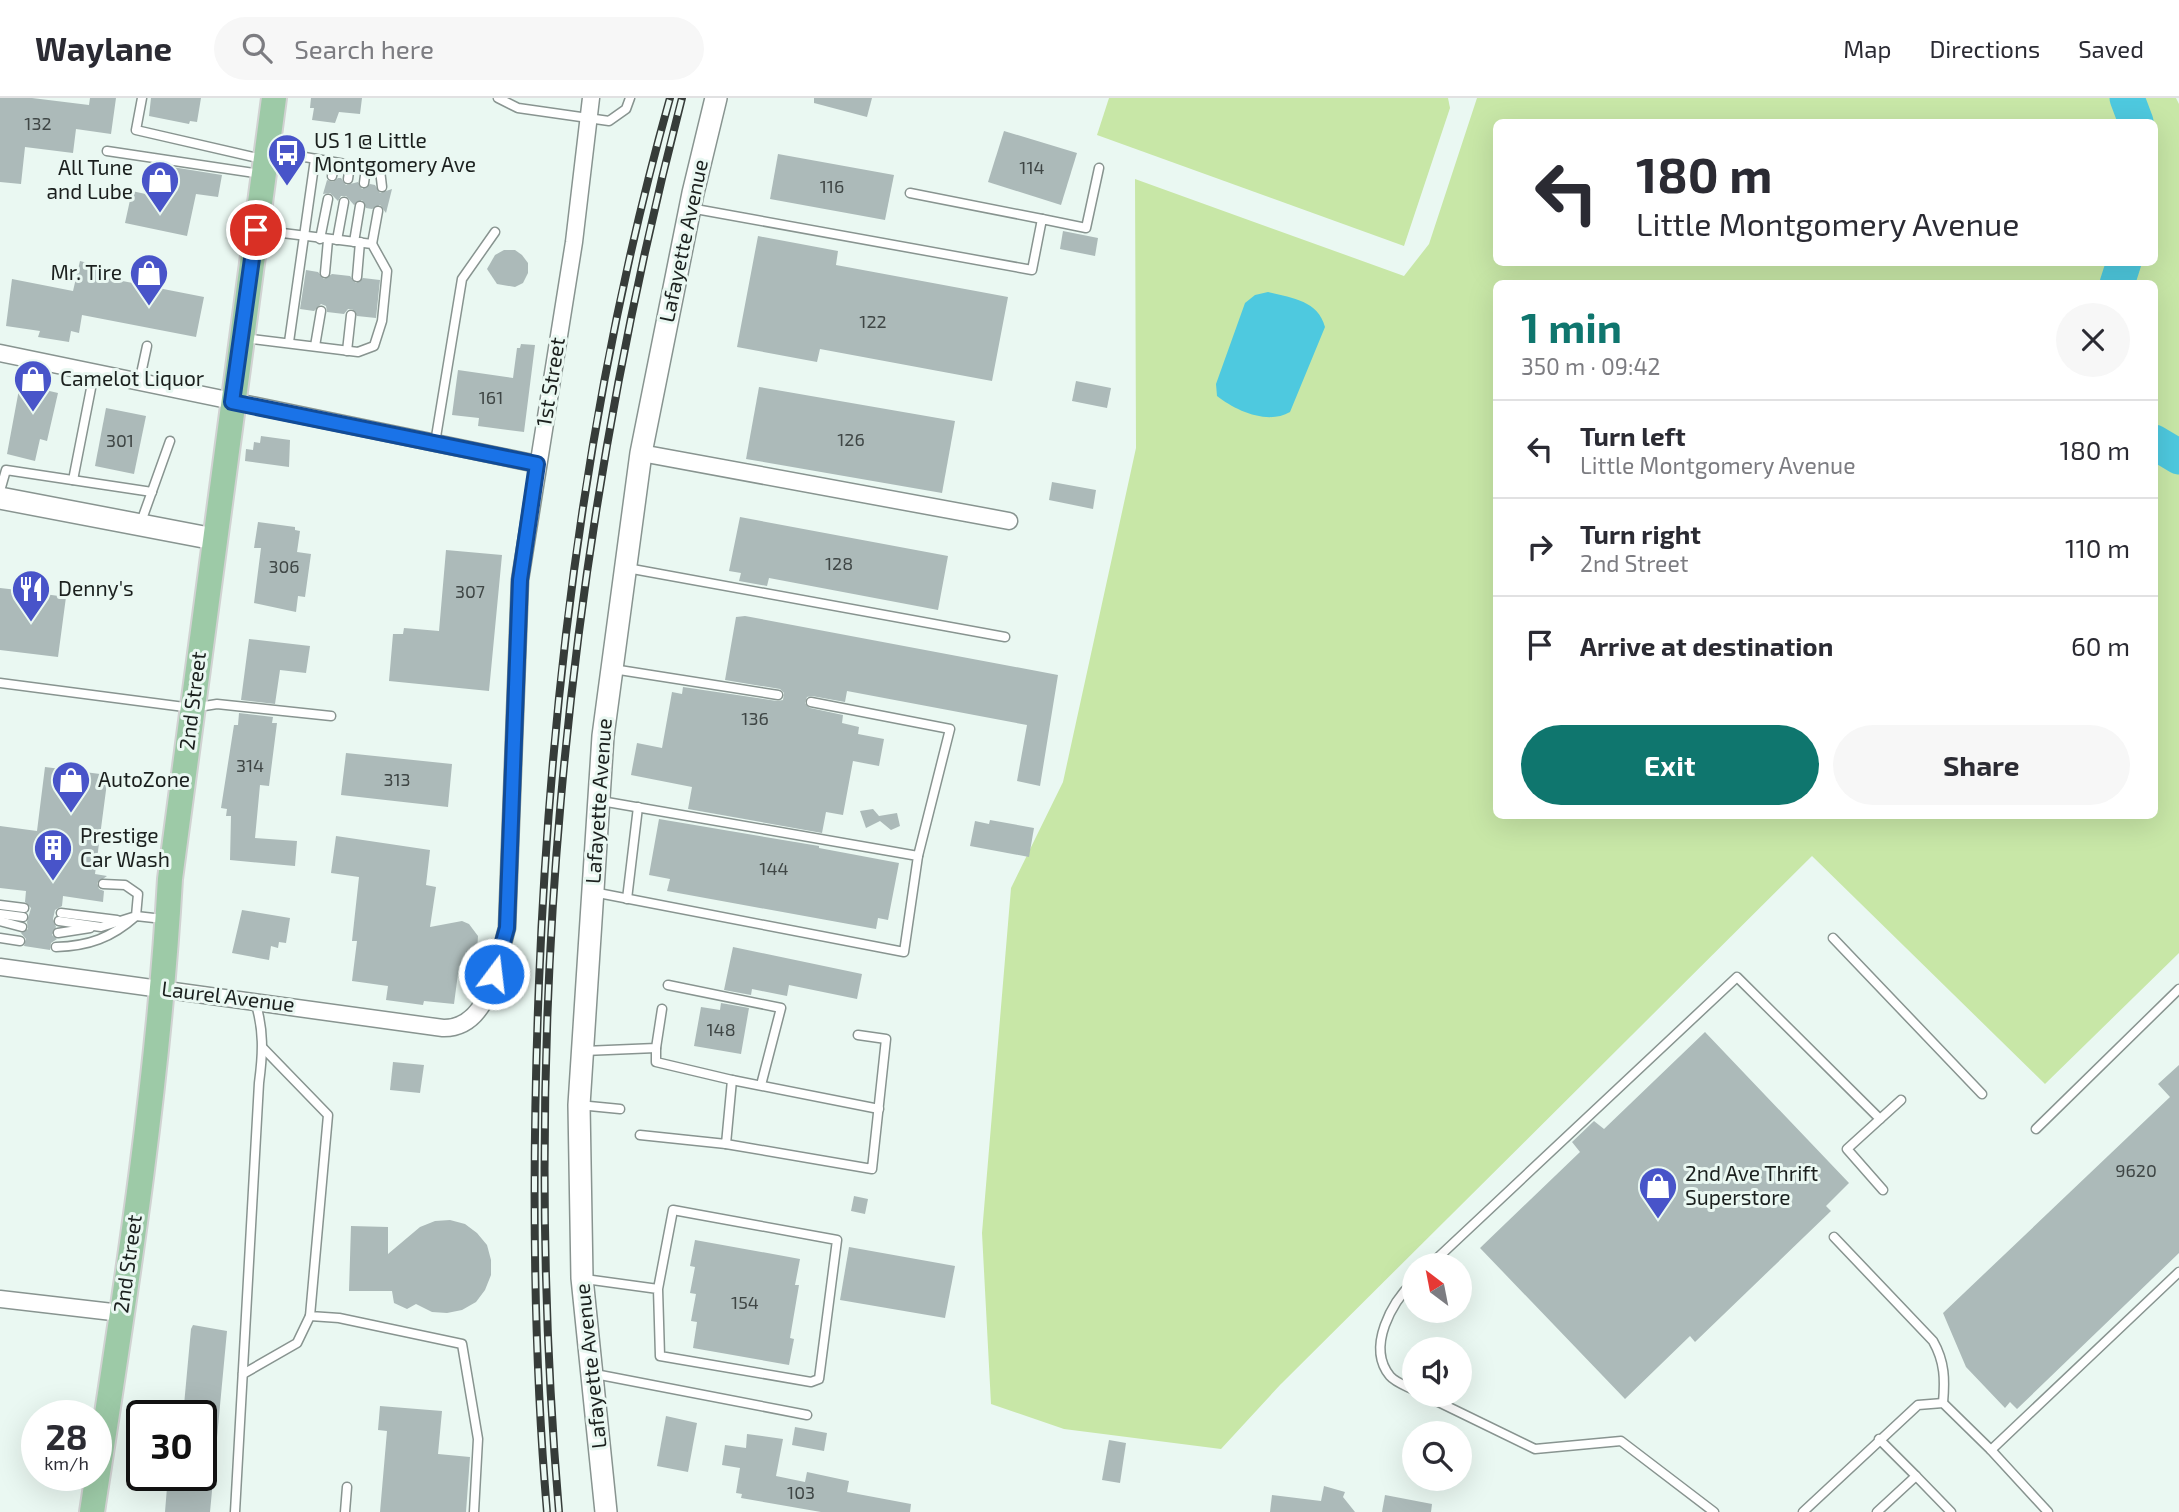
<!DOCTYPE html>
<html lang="en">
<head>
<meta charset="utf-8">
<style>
  :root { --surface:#fff; --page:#f7f7f7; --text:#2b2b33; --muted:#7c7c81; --line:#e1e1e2; --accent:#0f766e }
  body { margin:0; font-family:"Exo 2",sans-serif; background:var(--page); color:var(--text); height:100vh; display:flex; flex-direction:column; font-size:26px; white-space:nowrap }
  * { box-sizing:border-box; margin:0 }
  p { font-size:23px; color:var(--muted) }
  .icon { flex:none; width:38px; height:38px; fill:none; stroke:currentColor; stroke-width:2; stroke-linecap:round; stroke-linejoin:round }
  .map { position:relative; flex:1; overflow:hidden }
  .panel { position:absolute; left:1493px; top:182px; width:665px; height:539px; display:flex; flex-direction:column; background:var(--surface); border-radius:10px; box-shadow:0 7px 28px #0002 }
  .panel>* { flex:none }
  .top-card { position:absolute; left:1493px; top:21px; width:665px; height:147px; border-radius:10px; box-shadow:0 7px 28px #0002; background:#fff; color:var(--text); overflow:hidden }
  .needle { width:46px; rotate:328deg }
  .buttons { position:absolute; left:1402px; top:1155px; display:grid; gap:14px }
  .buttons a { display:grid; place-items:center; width:70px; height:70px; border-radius:50%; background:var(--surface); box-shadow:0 7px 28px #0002; font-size:35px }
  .speed { position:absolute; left:21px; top:1302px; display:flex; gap:14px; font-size:35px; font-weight:700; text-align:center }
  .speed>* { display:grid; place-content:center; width:91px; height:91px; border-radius:50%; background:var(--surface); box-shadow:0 7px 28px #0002; line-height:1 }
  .speed small { font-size:18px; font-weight:400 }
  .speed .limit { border:4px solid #111; border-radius:10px; background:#fff; color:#111 }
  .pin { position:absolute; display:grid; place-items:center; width:60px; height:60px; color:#fff; margin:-30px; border:4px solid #fff; border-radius:50%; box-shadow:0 2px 7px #0007 }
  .me { position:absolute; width:77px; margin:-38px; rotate:15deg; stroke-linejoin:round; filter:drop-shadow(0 0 5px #0008) }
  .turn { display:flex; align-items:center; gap:24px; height:147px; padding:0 28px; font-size:32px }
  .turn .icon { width:91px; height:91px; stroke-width:2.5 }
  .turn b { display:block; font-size:49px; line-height:60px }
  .round { display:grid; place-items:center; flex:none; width:74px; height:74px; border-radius:37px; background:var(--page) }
  .head { display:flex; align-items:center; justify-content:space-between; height:119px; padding:0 28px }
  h1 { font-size:42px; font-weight:700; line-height:52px; color:var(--accent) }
  .cta { display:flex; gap:14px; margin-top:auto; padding:14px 28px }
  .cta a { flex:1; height:80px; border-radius:42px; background:var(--accent); color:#fff; font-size:28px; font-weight:700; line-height:80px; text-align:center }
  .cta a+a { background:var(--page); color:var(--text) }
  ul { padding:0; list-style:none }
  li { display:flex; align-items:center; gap:21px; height:98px; padding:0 28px; border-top:2px solid var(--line) }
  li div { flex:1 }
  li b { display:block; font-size:26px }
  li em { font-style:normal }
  header { display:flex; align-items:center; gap:42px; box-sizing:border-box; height:98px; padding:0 35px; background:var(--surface); border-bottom:2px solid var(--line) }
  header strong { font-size:33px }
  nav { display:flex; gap:38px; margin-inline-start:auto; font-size:24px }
  .search { width:490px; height:63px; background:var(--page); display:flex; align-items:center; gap:18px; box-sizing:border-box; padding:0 24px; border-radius:38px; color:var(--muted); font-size:26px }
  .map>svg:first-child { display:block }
  .green { fill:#c8e7a7; fill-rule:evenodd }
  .water { fill:#4ec9df }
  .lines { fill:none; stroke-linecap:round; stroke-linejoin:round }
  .river { stroke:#4ec9df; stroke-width:35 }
  .building { fill:#acbab9 }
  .lane-casing { stroke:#889490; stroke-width:11 }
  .street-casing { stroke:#889490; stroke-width:19 }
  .secondary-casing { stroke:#889490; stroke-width:24 }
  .primary-casing { stroke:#d1d2d2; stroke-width:28 }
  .lane { stroke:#fff; stroke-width:8 }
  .street { stroke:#fff; stroke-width:16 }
  .secondary { stroke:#fff; stroke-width:21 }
  .primary { stroke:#9dcaa7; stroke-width:24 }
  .rail-casing { stroke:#363c39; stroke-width:8 }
  .rail { stroke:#eaf8f2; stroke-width:5; stroke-dasharray:16; stroke-linecap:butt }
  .route-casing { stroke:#114b97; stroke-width:18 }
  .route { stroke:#1a73e8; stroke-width:12 }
  .labels { text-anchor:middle; stroke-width:6; stroke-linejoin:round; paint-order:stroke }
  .number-label { font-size:18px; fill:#3f4645 }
  .poi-label { font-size:21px; fill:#1b201e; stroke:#eaf8f2; text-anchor:start }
  .street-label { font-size:21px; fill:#1b201e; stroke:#eaf8f2 }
</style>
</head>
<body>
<header>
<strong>Waylane</strong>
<div class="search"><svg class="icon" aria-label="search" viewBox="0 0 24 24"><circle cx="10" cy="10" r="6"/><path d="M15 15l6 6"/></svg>Search here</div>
<nav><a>Map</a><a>Directions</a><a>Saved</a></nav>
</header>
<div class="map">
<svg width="2179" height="1414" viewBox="0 0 2179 1414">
  <rect width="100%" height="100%" fill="#eaf8f2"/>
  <g class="green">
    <polygon points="1109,0 1448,0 1450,10 1404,148 1097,37"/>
    <path d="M1477 0H2176L2179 6V855L2045 986 1812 758 1280 1287 1221 1351 1064 1331 991 1306 982 1135 1011 790 1063 684 1136 350 1135 81 1404 178 1429 146ZM1496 24H2154V164H1496ZM1496 186H2154V718H1496Z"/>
  </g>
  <path class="water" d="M1268 194C1291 200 1318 202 1325 229L1290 314C1268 327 1236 313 1217 298L1216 286 1245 205 1255 197Z"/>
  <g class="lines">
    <g class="river">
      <polyline points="2127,0 2136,24"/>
      <polyline points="2117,186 2124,164"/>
      <polyline points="2154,344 2179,359"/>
    </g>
  </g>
  <g class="building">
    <polygon points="0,0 32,0 89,7 90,0 116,0 111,36 76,31 73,55 25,49 21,86 0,84"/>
    <polygon points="151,0 201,0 197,24 190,23 189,26 149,18"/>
    <polygon points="311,0 362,0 360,16 339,14 335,25 312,22 314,10 310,10"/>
    <polygon points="814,0 872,0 867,19 814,5"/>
    <polygon points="1004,33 1077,55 1061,107 988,84"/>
    <polygon points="778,56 894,77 885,122 770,101"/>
    <polygon points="172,69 222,77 218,99 196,96 187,138 125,125 132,93 168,101"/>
    <polygon points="338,80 341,80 346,87 358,84 362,91 370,86 375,87 380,95 392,91 386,115 380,107 372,111 366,110 362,102 354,107 346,98 341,98 338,103 330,95 323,96 327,82 333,84"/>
    <polygon points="1063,133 1098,140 1095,158 1060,151"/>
    <polygon points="758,138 838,153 836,167 1008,199 992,283 820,251 817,264 737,249"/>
    <polygon points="504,152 515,152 522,157 528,165 528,175 523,185 515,189 497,186 487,171 495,157"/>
    <polygon points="80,163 99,168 97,178 204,199 196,239 82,217 79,235 71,233 69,244 38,239 40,233 6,228 12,181 73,193"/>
    <polygon points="306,172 318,174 324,181 332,176 350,178 356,185 363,180 380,182 376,220 357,218 352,211 348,211 344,216 327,214 326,208 321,206 314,213 300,211"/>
    <polygon points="521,246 535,247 524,334 478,328 479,320 452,317 458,272 513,280 517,250 520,250"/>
    <polygon points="1076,283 1111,290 1107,310 1072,303"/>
    <polygon points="20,286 58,295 47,343 40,341 35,363 7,356"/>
    <polygon points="759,289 955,323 942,395 746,361"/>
    <polygon points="106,310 146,318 134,376 95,368"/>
    <polygon points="261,338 290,342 289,369 245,363 246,351 253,352 254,344 260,345"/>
    <polygon points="1052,384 1096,392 1093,411 1049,402"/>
    <polygon points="740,419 948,458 938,512 769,480 767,488 739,483 741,475 729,473"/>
    <polygon points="258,424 295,429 295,432 300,433 297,454 311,456 305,499 298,498 296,514 254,505 261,450 254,450"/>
    <polygon points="446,452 502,457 489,593 389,583 393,536 403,536 404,530 439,533"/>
    <polygon points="19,481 38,484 37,495 66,499 58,559 0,552 0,490 18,492"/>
    <polygon points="745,518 1058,577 1040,688 1017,683 1027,627 847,593 845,604 812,598 807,599 805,605 810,610 843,617 842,625 859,629 858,636 884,641 879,668 853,663 843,717 826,714 822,735 688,711 692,689 631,677 637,645 662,650 672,594 682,596 683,589 777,603 783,602 784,595 780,591 725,582 736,519"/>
    <polygon points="249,541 310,548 306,575 280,572 275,606 241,602"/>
    <polygon points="239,615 273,619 272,625 277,625 269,688 260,687 255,740 297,743 295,768 230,762 231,718 226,718 227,711 221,710 234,627 238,627"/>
    <polygon points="346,655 452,666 448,709 341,697"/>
    <polygon points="45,669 108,677 95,776 107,778 97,785 99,791 104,793 103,804 63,798 62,808 55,812 53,821 56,829 52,837 57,841 51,845 50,852 24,848 26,841 21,835 28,831 27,824 31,810 25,804 26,793 0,790 0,728 37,733"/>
    <polygon points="873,711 879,718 897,715 900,728 891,732 880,723 866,730 860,713"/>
    <polygon points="659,721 819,748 819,750 899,765 888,822 878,820 876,831 667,793 670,781 649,777"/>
    <polygon points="990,722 1034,730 1029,759 970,748 975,723 989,726"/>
    <polygon points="336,738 430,752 426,787 436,789 430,829 462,823 469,826 478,838 477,853 474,859 459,868 454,906 424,903 423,907 386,902 388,888 352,883 357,843 352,843 359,779 331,775"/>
    <polygon points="242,812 290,820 286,845 279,844 278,850 271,848 269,862 232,855"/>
    <polygon points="733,849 862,876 857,901 789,887 787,898 752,891 751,897 724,892"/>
    <polygon points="721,905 749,910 741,956 694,948 701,909 720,912"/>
    <polygon points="1705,934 1849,1085 1826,1108 1831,1113 1695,1244 1690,1238 1625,1301 1480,1150 1580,1054 1572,1044 1594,1023 1604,1031"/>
    <polygon points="393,964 424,967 420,995 390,992"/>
    <polygon points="2179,967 2179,1155 2017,1311 2010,1304 2005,1310 1966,1269 1943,1215 2170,999 2158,986"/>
    <polygon points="854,1098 868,1101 865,1116 851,1113"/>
    <polygon points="450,1122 465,1126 477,1135 487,1147 491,1162 491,1177 485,1192 476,1204 462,1212 447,1215 432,1214 416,1206 407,1211 394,1205 392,1193 349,1193 351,1128 388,1129 388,1156 420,1129 435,1123"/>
    <polygon points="695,1142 800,1161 795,1187 799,1187 790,1240 794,1241 789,1267 693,1250 697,1224 691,1223 696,1196 690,1195 695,1169 690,1168"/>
    <polygon points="849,1149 955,1168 945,1220 840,1202"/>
    <polygon points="193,1227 227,1233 210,1414 165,1414 168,1377 201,1377 201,1318 183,1318 191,1231"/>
    <polygon points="380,1308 442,1313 438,1356 470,1359 466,1414 380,1414 387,1333 378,1332"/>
    <polygon points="666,1318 697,1325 688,1374 657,1368"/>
    <polygon points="795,1329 827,1335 824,1353 792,1347"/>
    <polygon points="747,1336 783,1341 776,1378 805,1384 807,1374 849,1383 847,1394 911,1406 910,1414 821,1414 741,1400 742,1396 736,1395 740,1370 722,1367 725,1347 746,1350"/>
    <polygon points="1109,1342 1126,1345 1120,1385 1102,1382"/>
    <polygon points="1324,1388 1345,1394 1343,1399 1355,1414 1270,1414 1272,1397 1321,1403"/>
    <polygon points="1385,1397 1432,1406 1431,1414 1382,1414"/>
  </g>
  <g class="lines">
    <g class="lane-casing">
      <g id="lane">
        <polyline points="142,0 136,32 262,61"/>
        <polyline points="498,0 518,10 609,23 626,11 630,0"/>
        <polyline points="107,53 261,76"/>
        <polyline points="270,53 380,72 382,89"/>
        <polyline points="332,78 335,65"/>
        <polyline points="348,81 350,67"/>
        <polyline points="364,85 366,70"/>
        <polyline points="910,95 1042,121"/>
        <polyline points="690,110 1032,172 1042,121 1086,130 1099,70"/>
        <polyline points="320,141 328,101"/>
        <polyline points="337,142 344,104"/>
        <polyline points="354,144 360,108"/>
        <polyline points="372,146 378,113"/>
        <polyline points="325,175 328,142"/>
        <polyline points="357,179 360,144"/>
        <polyline points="244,240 358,254 374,248 382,223 387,173 372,146 258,132"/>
        <polyline points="289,244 315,61"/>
        <polyline points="315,248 321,213"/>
        <polyline points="347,253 351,217"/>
        <polyline points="139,285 147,248"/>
        <polyline points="435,345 462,181 495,134"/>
        <polyline points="73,382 94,275"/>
        <polyline points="0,393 6,372 152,394"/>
        <polyline points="141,424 170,343"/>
        <polyline points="627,470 1005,539"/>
        <polyline points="613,571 778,597"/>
        <polyline points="0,585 192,610 217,606 331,618"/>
        <polyline points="811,604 950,631 918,758"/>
        <polyline points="593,794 904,854 918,758 601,703"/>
        <polyline points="627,801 638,709"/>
        <polyline points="0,807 24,810"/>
        <polyline points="61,815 117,822"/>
        <polyline points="0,816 23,819"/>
        <polyline points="0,823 22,829"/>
        <polyline points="59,823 101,829 136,818 138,796 125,787 103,786"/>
        <polyline points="58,835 90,830"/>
        <polyline points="0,840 20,843"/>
        <polyline points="1833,840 1982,996"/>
        <path d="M56 849C89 848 111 840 136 818L163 821"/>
        <polyline points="668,887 781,910 761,987"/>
        <polyline points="263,950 328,1017 310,1218 339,1220 462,1246 478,1341 474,1414"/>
        <polyline points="584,953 656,950 662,911"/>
        <polyline points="732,982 879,1011"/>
        <polyline points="579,1007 620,1011"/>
        <polyline points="1880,1021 1901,1002"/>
        <polyline points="2036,1031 2179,891"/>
        <polyline points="640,1037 726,1046 732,982 656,964 656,950"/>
        <polyline points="726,1046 872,1071 886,941 858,937"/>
        <path d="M1834 1139 1933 1243C1945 1264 1945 1282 1943 1305"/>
        <polyline points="1430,1167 1737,879 1880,1021 1847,1051 1883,1092"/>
        <polyline points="585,1181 658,1191 673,1112 837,1142 819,1281 811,1284 660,1258 658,1191"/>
        <path d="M1414 1183C1392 1204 1366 1249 1390 1278 1395 1284 1406 1288 1414 1292"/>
        <polyline points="243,1276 297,1245 310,1218"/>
        <polyline points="595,1276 807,1317"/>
        <polyline points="1424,1297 1535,1351 1621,1343 1714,1414"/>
        <polyline points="1991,1352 2179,1174"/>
        <polyline points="1916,1378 1951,1414"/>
        <path d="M235 1414 259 985C263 955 264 932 255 903"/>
        <polyline points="345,1414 347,1389"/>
        <polyline points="1803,1414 1918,1307 1943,1305 1991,1352 2048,1414"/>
        <polyline points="1877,1414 1916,1378 1879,1341"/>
      </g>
    </g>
    <g class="street-casing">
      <g id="street">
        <polyline points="0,255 537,366"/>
        <polyline points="641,355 1009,423"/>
        <path d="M0 869 443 930C490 931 497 865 507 830L520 482 574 144 591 0"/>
        <polyline points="0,1201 121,1215"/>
      </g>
    </g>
    <g class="secondary-casing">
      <g id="secondary">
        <polyline points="0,400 214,441"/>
        <polyline points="606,1414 582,1180 579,1007 603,638 641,355 693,95 716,0"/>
      </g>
    </g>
    <g class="primary-casing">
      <path id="primary" d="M92 1414C124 1204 158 993 170 781L274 0"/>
    </g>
    <use href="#lane" class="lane"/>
    <use href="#street" class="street"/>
    <use href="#secondary" class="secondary"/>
    <use href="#primary" class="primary"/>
    <g class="rail-casing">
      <g id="rail">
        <path d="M547 1414C532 1238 532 1060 539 884 551 586 589 288 670 0"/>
        <path d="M559 1414C519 941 563 459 682 0"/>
      </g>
    </g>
    <use href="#rail" class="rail"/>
  </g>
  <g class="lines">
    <g class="route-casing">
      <polyline id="route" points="256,132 232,304 537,366 520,482 507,830 494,876"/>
    </g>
    <use href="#route" class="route"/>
  </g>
  <defs>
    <g id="bus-pin" transform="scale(2.0125)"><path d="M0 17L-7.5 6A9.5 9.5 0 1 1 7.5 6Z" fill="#4854c9" stroke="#eaf8f2"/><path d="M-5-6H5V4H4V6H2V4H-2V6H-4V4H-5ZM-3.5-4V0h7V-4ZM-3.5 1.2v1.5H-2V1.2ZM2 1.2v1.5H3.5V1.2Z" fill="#fff"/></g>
    <g id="shop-pin" transform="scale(2.0125)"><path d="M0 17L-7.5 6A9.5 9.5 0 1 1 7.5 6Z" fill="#4854c9" stroke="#eaf8f2"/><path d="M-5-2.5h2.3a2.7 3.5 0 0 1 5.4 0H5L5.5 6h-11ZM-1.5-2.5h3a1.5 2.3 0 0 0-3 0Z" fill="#fff"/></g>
    <g id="restaurant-pin" transform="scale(2.0125)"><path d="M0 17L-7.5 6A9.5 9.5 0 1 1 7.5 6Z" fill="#4854c9" stroke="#eaf8f2"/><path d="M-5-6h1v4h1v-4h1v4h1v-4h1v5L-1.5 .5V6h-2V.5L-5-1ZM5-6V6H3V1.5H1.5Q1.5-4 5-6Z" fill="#fff"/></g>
    <g id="building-pin" transform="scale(2.0125)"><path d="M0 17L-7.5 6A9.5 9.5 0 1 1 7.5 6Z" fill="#4854c9" stroke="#eaf8f2"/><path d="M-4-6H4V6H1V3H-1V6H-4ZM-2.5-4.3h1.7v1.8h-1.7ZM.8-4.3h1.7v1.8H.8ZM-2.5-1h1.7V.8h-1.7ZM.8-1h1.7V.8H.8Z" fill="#fff"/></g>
  </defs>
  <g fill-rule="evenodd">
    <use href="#bus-pin" x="287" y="55"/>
    <use href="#shop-pin" x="160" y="82"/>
    <use href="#shop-pin" x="149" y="175"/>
    <use href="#shop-pin" x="33" y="281"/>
    <use href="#restaurant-pin" x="31" y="491"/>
    <use href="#shop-pin" x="71" y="682"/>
    <use href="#building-pin" x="53" y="750"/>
    <use href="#shop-pin" x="1658" y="1088"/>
  </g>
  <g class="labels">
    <g class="number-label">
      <text x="38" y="32">132</text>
      <text x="1032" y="76">114</text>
      <text x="832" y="95">116</text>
      <text x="873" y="230">122</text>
      <text x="491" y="306">161</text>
      <text x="851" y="348">126</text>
      <text x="120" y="349">301</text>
      <text x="839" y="472">128</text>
      <text x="284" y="475">306</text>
      <text x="470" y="500">307</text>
      <text x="755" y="627">136</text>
      <text x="250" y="674">314</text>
      <text x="397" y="688">313</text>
      <text x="774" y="777">144</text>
      <text x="721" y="938">148</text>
      <text x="2136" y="1079">9620</text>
      <text x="745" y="1211">154</text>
      <text x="801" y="1401">103</text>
    </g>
    <g class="poi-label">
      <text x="314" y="50">US 1 @ Little<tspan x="314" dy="24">Montgomery Ave</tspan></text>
      <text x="133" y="77" text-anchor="end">All Tune<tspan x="133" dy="24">and Lube</tspan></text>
      <text x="122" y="182" text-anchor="end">Mr. Tire</text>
      <text x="60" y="288">Camelot Liquor</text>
      <text x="58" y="498">Denny's</text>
      <text x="98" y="689">AutoZone</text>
      <text x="80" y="745">Prestige<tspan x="80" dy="24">Car Wash</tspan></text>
      <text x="1685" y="1083">2nd Ave Thrift<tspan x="1685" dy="24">Superstore</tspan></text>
    </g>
    <g class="street-label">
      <text transform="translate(684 143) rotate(-78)" y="7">Lafayette Avenue</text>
      <text transform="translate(551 284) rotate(-81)" y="7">1st Street</text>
      <text transform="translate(193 603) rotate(-83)" y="7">2nd Street</text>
      <text transform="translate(599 703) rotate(-86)" y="7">Lafayette Avenue</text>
      <text transform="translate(228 899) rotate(7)" y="7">Laurel Avenue</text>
      <text transform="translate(128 1166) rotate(-82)" y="7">2nd Street</text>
      <text transform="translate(591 1268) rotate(-96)" y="7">Lafayette Avenue</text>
    </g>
  </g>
</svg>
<div class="buttons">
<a><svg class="needle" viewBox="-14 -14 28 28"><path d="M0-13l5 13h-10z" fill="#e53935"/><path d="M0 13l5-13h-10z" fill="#7c7c81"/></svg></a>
<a><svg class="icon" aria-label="sound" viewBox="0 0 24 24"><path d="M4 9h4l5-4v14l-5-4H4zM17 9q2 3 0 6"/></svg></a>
<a><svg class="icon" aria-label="search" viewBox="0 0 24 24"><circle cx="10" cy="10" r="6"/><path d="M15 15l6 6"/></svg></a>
</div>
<div class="speed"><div>28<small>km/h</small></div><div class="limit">30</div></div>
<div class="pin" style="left:256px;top:132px;background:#d93025"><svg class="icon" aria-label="arrive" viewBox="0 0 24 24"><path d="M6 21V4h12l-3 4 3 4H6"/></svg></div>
<svg class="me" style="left:494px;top:876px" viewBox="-20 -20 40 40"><circle r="17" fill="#1a73e8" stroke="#fff" stroke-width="3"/><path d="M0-11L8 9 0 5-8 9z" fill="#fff"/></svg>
<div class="top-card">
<div class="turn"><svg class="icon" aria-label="left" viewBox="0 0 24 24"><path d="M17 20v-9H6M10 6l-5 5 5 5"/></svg><div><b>180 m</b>Little Montgomery Avenue</div></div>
</div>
<section class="panel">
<div class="head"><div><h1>1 min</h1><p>350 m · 09:42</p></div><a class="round"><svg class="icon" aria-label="close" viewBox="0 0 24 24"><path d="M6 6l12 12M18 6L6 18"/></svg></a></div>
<ul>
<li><svg class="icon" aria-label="left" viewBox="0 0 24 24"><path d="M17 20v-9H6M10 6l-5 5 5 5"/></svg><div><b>Turn left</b><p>Little Montgomery Avenue</p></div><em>180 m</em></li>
<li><svg class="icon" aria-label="right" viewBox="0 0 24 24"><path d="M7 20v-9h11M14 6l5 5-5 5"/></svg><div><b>Turn right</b><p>2nd Street</p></div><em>110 m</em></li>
<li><svg class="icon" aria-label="arrive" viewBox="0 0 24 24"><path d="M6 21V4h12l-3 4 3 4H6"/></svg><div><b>Arrive at destination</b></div><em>60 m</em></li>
</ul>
<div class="cta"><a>Exit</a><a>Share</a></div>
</section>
</div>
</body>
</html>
